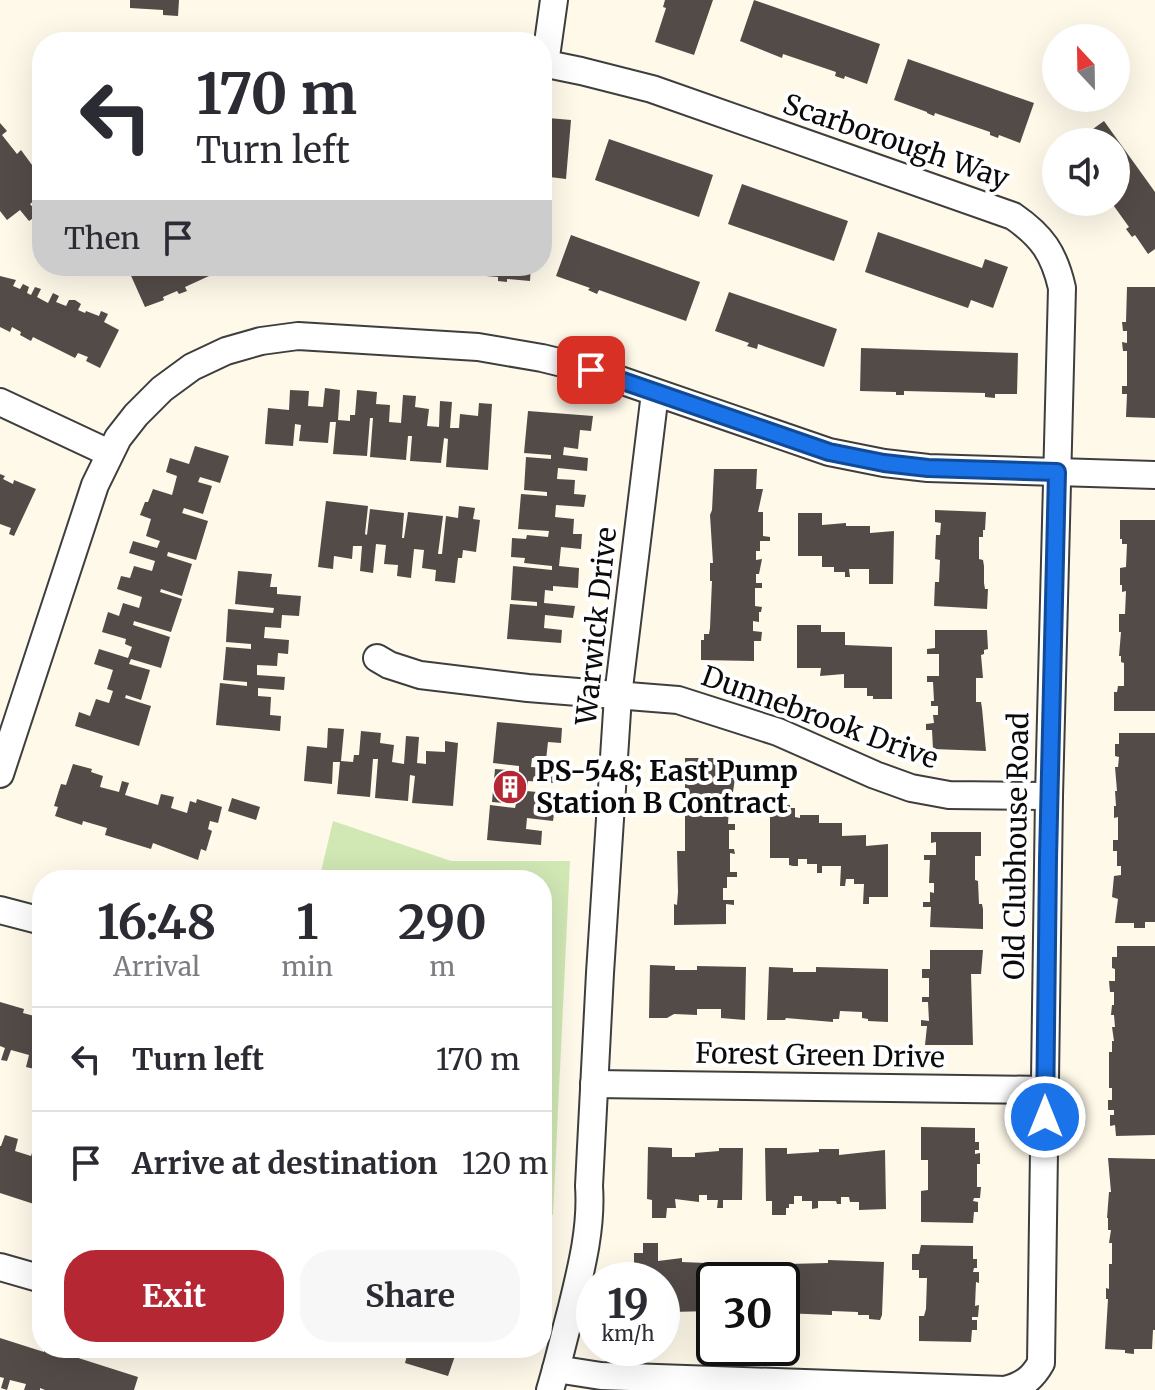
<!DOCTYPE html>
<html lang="en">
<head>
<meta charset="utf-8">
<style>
  :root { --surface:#fff; --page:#f7f7f7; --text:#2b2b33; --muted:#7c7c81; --line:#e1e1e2; --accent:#b62734 }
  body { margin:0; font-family:Merriweather,serif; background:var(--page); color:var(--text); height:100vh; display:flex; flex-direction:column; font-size:30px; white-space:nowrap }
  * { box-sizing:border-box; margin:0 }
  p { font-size:26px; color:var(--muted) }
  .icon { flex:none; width:44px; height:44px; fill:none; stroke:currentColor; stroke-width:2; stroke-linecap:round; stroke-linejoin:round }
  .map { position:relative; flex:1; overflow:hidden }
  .sheet { position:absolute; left:32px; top:870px; width:520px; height:488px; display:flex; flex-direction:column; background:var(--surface); border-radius:32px; box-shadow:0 8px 32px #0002 }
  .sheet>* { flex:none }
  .hud { position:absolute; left:32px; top:32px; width:520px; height:244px; border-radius:32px; box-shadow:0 8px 32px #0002; background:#fff; color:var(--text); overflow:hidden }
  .needle { width:52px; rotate:338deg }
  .buttons { position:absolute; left:1042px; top:24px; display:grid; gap:16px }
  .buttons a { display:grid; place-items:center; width:88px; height:88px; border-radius:50%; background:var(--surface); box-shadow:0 8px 32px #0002; font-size:40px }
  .speed { position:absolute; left:576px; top:1262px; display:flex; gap:16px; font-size:40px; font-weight:700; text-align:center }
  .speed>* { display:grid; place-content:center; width:104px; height:104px; border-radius:50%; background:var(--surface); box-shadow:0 8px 32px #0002; line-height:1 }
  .speed small { font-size:20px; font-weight:400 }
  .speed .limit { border:4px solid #111; border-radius:12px; background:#fff; color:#111 }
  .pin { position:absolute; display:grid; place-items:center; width:68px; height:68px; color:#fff; margin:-34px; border-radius:16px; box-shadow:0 4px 12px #0006 }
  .me { position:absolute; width:88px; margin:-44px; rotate:0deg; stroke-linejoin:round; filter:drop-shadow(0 0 6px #0008) }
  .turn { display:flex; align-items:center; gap:28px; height:168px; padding:0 32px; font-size:36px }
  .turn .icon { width:104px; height:104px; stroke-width:2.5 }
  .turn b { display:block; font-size:56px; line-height:68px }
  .then { display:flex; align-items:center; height:76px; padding:0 32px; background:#0003; gap:16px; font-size:30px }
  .eta { display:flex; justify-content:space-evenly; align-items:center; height:136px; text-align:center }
  .eta b { font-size:48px; font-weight:700; line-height:56px }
  .primary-button { display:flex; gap:16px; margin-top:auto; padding:16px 32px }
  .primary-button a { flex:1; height:92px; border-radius:32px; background:var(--accent); color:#fff; font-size:32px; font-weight:700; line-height:92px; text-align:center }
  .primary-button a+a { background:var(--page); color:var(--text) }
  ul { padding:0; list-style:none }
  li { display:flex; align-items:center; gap:24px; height:104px; padding:0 32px; border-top:2px solid var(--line) }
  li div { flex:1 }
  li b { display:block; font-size:30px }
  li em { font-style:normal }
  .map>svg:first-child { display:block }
  .green { fill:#d1e7b4 }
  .building { fill:#534b47 }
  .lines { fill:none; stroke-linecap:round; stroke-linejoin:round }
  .minor-casing { stroke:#3e3e3e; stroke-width:30 }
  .minor { stroke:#fff; stroke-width:26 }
  .route-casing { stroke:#114b97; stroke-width:20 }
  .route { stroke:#1a73e8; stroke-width:14 }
  .labels { text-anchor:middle; stroke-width:8; stroke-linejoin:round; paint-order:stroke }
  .street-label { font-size:28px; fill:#0b0b0b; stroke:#fff }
  .poi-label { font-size:28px; font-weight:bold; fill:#0b0b0b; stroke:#fff; text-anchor:start }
</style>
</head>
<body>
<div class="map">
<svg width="1155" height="1390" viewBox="0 0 1155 1390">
  <rect width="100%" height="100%" fill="#fef9e9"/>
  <polygon class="green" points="333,821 451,861 570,861 553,1215 542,1214 542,880 319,880"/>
  <g class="building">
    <polygon points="130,0 179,0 178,16 163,15 163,10 130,8"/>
    <polygon points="665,0 713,0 694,55 655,42 666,8 663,7"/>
    <polygon points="754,0 880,44 867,84 845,76 844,79 835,76 836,72 783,54 782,58 740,41"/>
    <polygon points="908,59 1034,103 1020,143 999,135 998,138 990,135 990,132 935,113 934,116 927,113 927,112 894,100"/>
    <polygon points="548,118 571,120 566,179 542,176 542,123 548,123"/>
    <polygon points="1104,121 1155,192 1155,249 1148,254 1135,235 1132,237 1126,229 1129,227 1111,202 1116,202 1116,142 1075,142"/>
    <polygon points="0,123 7,131 2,135 17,154 21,150 35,169 38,167 42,171 42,195 30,204 39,214 29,221 20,210 7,220 0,211"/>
    <polygon points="609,139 713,175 699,217 595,180"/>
    <polygon points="742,184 848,221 834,261 728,224"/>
    <polygon points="878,232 982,268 985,259 1008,267 993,308 971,300 968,308 865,272"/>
    <polygon points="571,235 700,282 686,321 599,290 597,294 588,290 590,288 556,276"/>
    <polygon points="134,266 231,266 185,287 187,291 179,294 177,291 163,297 164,300 145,307 128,269"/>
    <polygon points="417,266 531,266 530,281 507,279 507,282 498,281 498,277 450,273 449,276 440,275 440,271 416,269"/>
    <polygon points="0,276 16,280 13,286 20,289 23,284 29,287 27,293 31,295 35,287 41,289 37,297 48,303 53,293 59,296 56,302 66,306 69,300 75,300 81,304 78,310 85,313 86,311 99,316 101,311 108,314 104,322 119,330 100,368 86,361 88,357 78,353 75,358 33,337 31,341 20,335 21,332 12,327 10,332 0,327"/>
    <polygon points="1127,287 1155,287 1155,418 1126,417 1127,394 1122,394 1122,386 1127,386 1127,351 1123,351 1122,342 1127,343 1127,331 1123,331 1122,322 1126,322"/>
    <polygon points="729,292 837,329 824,367 758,344 757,349 747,346 749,343 715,331"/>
    <polygon points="861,348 1018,353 1017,394 995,394 995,398 985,397 985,393 904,391 904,395 896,395 896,392 860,391"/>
    <polygon points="325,388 340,390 338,420 350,421 350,415 355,415 357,390 377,392 376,404 390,405 389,422 401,423 403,395 416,396 415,407 429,409 427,426 439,427 440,401 452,402 450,428 459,428 460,414 478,416 479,403 492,404 488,470 446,467 448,439 444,438 441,463 410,461 412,436 408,436 406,460 370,457 373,418 370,418 367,456 333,454 336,422 330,422 328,443 299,441 301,425 295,424 293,446 265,444 268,408 289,410 290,390 309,391 308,406 323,407"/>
    <polygon points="528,411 593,416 591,431 580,430 578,449 564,447 563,455 588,458 587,471 558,468 557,479 575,480 574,494 586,495 584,507 556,505 555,517 574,519 573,534 582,534 581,549 561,547 559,566 579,568 578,588 553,586 553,591 545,590 544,603 575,606 573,618 545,615 544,628 562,630 561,643 507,639 510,604 537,606 537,602 511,600 513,566 552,570 552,566 524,563 525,558 511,557 512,538 526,539 527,535 548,537 549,531 518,529 521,494 547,496 547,492 524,490 526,457 551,459 551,455 524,453"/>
    <polygon points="195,446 229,456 220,483 200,477 198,482 212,486 203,514 184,508 182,513 208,521 196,560 168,552 167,556 192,564 182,596 161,589 160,592 182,599 171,632 134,621 133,625 170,637 161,668 131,659 129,664 150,670 141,700 126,695 125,698 151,706 139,746 75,726 79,712 90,716 96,699 109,703 113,691 107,689 113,670 94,664 99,649 128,658 132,647 125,644 126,639 102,632 108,612 119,616 123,603 139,608 142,597 117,589 121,576 130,578 134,566 152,571 155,561 129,553 133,541 157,548 160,541 146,536 151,519 140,515 145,502 148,502 153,489 172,495 177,476 166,472 170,458 189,464"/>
    <polygon points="714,469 757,469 756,489 763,489 758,512 763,512 763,536 770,537 770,541 760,541 760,551 756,551 756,560 762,559 759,574 756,574 756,583 762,583 762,588 755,588 755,606 762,607 761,612 759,612 759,622 753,621 753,631 762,632 761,641 754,641 754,661 701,660 701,640 704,640 704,634 709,634 710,628 712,581 710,581 710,563 713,563 710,515 712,510"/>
    <polygon points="0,474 5,476 3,479 13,484 14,480 36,489 14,536 9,534 11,528 0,524"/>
    <polygon points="326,501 368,506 365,534 367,535 370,509 404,513 402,538 404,538 408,512 443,516 438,554 442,554 446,516 458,518 459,506 475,508 473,519 480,520 476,552 463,550 462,558 458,558 455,583 435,581 436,570 422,568 424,550 414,549 411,578 397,576 398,565 384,564 386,545 376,544 373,573 360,571 362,546 353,546 352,559 334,556 333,569 318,567"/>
    <polygon points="935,510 986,512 985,530 983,530 983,537 979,537 979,559 983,560 984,566 984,583 985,589 988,589 987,609 934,606 935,582 939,582 940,560 935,559 936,535 940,535 941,523 935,522"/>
    <polygon points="798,513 822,513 822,525 846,523 846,526 870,526 870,533 894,531 893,584 869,584 869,569 849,569 850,577 845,577 845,572 834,572 834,567 822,567 822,556 798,556"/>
    <polygon points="1120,520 1155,520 1155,711 1114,711 1114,692 1117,692 1118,686 1124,686 1124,663 1121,662 1121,656 1119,656 1121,632 1119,632 1119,614 1125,614 1126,591 1122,592 1122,585 1120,585 1120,568 1126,567 1127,544 1122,544 1122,539 1120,539"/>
    <polygon points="238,571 272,574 270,587 277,587 277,594 301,596 299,616 282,615 281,628 265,627 264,638 289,640 288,654 278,653 277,666 257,665 257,675 285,677 284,690 258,688 258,696 271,697 270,715 281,716 280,731 216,725 220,683 247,686 247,682 223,680 226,647 251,649 251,644 226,642 228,609 273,613 274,608 235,604"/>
    <polygon points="797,625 821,625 821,632 845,632 845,645 892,647 892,699 873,699 873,696 867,696 867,688 844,688 844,674 820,676 821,668 797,668"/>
    <polygon points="935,630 987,630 988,649 984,650 984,654 981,655 983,678 976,678 976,702 981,702 982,708 986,751 933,749 932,730 926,730 926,724 934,723 933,715 938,715 938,706 931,706 931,701 934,701 933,682 927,682 927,676 939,676 939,654 927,654 927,649 935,648"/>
    <polygon points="497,722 562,728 561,743 548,742 546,760 532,758 531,767 557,769 556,783 528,781 527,791 546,793 544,806 555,807 553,821 527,818 526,829 542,831 541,845 487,840 490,805 515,808 516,804 492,802 495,769 519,771 519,766 493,763"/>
    <polygon points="328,728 344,729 341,761 353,762 354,755 359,755 361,731 381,733 380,743 394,745 392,762 404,764 406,736 419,737 417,763 426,764 426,751 445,752 445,741 458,743 453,806 412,803 415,776 410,775 408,801 375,798 378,759 373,759 370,797 337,794 340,762 333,762 332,784 304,781 307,746 327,748"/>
    <polygon points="1119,733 1155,733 1155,922 1145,922 1145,928 1134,928 1134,923 1115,923 1118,899 1112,897 1114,876 1121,875 1121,866 1117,866 1117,851 1113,851 1113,840 1118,840 1118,817 1114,818 1114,806 1116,806 1115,791 1117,791 1115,767 1118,767 1119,757 1115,756 1115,744 1119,744"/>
    <polygon points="685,758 729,758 729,778 735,778 733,792 729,792 729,801 735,801 735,807 729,807 728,824 735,824 735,830 729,830 729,849 734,849 735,854 730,853 730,872 737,872 737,877 727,877 727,888 723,888 723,900 734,900 734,905 726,904 726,924 674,925 674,904 677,905 678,892 677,851 685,851"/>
    <polygon points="73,764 92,769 91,772 103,776 100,787 119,792 122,781 129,783 125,795 158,805 161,794 174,797 171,808 187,813 190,801 196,803 197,799 222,807 218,823 210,821 208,829 212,831 206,851 201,849 198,860 153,843 151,849 105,835 107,828 83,821 82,825 55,816 58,807 54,806 61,784 66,785"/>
    <polygon points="232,798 260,807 256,820 228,811"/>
    <polygon points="770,805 790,805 790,808 795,808 795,817 800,818 800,815 819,815 819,823 842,823 842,836 866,835 866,846 888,844 888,897 869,897 869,904 863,904 864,884 854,884 854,879 846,879 845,886 840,886 841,866 822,866 822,873 817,873 817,864 807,864 807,859 798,859 798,866 793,866 789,865 789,858 770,858"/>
    <polygon points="931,832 981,832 981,856 975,856 975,880 978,881 979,904 982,904 983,909 983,929 930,927 931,907 923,907 923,902 930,902 930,892 934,893 934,883 929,883 930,860 924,860 924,855 936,855 936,842 931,843"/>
    <polygon points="1117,946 1155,946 1155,1135 1116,1136 1115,1125 1110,1126 1110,1115 1114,1115 1114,1110 1108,1110 1108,1100 1112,1100 1112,1088 1109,1088 1109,1052 1112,1052 1112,1041 1114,1041 1112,1027 1115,1027 1114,1015 1111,1015 1112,1005 1114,1005 1114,992 1110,992 1109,981 1115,981 1115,969 1112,968 1112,957 1117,957"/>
    <polygon points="930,950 983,950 981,974 971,974 973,1045 925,1045 927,1026 921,1026 921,1020 929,1021 928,1002 922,1002 922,997 929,997 929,978 922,978 922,969 930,969"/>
    <polygon points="650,965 675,966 675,970 697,970 697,966 746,967 745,1020 721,1018 721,1009 697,1009 697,1015 674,1014 667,1018 649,1018"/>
    <polygon points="769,967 793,968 793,972 816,972 816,967 888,969 888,1022 868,1021 868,1019 862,1018 862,1012 840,1011 839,1019 833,1019 833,1022 786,1018 785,1020 767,1020"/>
    <polygon points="0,1002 24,1009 23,1013 42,1018 42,1061 39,1070 26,1067 29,1055 11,1050 7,1061 1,1060 5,1048 0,1046"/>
    <polygon points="921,1127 975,1128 975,1142 979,1142 979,1150 975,1150 975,1154 980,1153 980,1164 977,1164 977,1187 981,1187 980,1198 974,1198 973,1201 978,1202 978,1212 974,1212 973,1223 921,1222 921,1191 928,1190 928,1160 921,1160"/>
    <polygon points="5,1135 18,1139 15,1151 31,1156 36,1140 42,1142 42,1201 40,1206 0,1193 0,1146 1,1146"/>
    <polygon points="648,1147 672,1148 672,1157 695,1157 695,1153 719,1151 719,1148 743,1148 742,1200 723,1200 723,1208 717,1208 718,1200 707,1200 707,1195 699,1195 699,1202 675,1199 676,1208 667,1208 666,1218 652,1218 652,1200 647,1199"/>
    <polygon points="765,1148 787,1148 787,1154 819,1152 819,1149 839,1149 839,1155 885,1150 886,1209 859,1210 859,1202 850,1202 849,1197 841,1197 841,1204 837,1204 836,1201 818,1201 818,1208 812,1209 812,1201 802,1201 802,1196 794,1196 794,1204 789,1204 789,1208 786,1208 786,1215 772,1215 772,1201 766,1201"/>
    <polygon points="1108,1158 1155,1159 1155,1330 1153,1330 1152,1349 1134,1349 1134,1354 1125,1353 1125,1350 1105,1349 1108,1299 1106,1299 1106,1288 1109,1289 1109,1264 1112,1264 1112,1243 1109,1243 1111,1230 1108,1230 1108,1218 1107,1218 1109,1192 1111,1192"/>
    <polygon points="643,1243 658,1243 658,1261 682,1258 682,1262 706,1263 705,1267 730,1267 730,1280 714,1280 714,1311 669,1312 669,1307 662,1308 662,1280 634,1280 634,1253 643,1253"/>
    <polygon points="921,1245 973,1246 973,1259 977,1259 977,1268 974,1268 973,1272 979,1272 979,1283 976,1282 975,1306 979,1305 978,1317 972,1317 972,1320 977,1320 977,1330 972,1330 971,1342 919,1341 919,1316 924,1316 926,1309 927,1278 919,1278 919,1270 912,1270 912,1254 919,1254"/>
    <polygon points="828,1260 884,1262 882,1315 880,1320 869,1319 869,1315 858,1315 858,1312 832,1311 832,1315 782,1313 782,1280 764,1280 764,1268 788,1268 788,1264 828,1263"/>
    <polygon points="0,1338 44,1352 45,1348 47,1348 138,1377 134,1390 45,1390 40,1388 40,1390 24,1390 26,1384 10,1380 7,1390 1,1388 4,1378 0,1377"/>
    <polygon points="409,1348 449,1348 448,1350 456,1353 448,1376 405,1363"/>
  </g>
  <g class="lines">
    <g class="minor-casing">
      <g id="minor">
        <path d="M542 63 581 71 652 89 1013 216C1042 236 1054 253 1062 288L1049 796 1041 1363C1032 1379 1023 1385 1005 1390L601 1376 556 1369"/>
        <polyline points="545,64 554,0"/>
        <polyline points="0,402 109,453"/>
        <polyline points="377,658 389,665 420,675 528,688 678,700 778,732 875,775 911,788 949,795 1049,796"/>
        <polyline points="0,774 95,485 118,438 136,415 162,389 192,367 226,351 261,341 298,336 478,347 542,358 591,370 829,452 884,463 928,468 1155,475"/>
        <polyline points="0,910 42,921"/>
        <polyline points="594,1084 1045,1090"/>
        <polyline points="0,1267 42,1279"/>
        <path d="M550 1390C558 1364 564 1337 571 1311 581 1270 592 1228 589 1186L600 973 618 696 655 393"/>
      </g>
    </g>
    <use href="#minor" class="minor"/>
  </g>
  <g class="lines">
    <g class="route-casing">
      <polyline id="route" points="591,370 829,452 884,463 928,468 1057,472 1048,859 1045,1117"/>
    </g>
    <use href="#route" class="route"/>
  </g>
  <defs>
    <g id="building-disc" transform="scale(1.8)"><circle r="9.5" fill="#b62734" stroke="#fff"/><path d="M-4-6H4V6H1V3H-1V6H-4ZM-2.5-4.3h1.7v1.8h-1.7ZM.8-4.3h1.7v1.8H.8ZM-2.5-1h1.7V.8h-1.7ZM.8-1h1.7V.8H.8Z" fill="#fff"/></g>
  </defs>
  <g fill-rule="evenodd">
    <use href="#building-disc" x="510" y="787"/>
  </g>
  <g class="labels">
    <g class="street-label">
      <text transform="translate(896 141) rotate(19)" y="10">Scarborough Way</text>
      <text transform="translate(596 626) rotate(-84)" y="10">Warwick Drive</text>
      <text transform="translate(820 717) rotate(20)" y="10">Dunnebrook Drive</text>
      <text transform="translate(1016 846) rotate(-89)" y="10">Old Clubhouse Road</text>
      <text transform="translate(820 1055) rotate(1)" y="10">Forest Green Drive</text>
    </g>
    <g class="poi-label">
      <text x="536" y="781">PS-548; East Pump<tspan x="536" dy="32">Station B Contract</tspan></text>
    </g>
  </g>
</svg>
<div class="buttons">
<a><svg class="needle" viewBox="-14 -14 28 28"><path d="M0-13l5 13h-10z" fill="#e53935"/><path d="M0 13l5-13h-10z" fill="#7c7c81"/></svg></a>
<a><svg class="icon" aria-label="sound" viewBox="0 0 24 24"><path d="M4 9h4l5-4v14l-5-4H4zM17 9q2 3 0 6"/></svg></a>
</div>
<div class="speed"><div>19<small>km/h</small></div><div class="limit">30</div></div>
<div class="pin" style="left:591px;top:370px;background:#d93025"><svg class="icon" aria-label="arrive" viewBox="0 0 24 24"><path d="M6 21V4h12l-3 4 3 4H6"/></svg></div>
<svg class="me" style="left:1045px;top:1117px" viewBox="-20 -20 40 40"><circle r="17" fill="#1a73e8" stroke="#fff" stroke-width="3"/><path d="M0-11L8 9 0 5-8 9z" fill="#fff"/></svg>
<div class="hud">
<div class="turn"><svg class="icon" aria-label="left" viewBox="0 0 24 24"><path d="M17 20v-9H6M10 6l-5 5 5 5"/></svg><div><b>170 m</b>Turn left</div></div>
<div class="then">Then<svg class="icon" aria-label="arrive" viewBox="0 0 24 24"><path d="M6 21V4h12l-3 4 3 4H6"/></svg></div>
</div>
<section class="sheet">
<div class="eta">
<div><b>16:48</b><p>Arrival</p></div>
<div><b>1</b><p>min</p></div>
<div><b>290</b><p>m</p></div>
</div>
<ul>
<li><svg class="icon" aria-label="left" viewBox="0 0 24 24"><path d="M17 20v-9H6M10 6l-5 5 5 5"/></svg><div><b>Turn left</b></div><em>170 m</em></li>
<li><svg class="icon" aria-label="arrive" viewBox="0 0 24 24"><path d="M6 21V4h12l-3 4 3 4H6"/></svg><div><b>Arrive at destination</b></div><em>120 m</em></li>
</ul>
<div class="primary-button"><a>Exit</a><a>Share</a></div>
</section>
</div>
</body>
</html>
